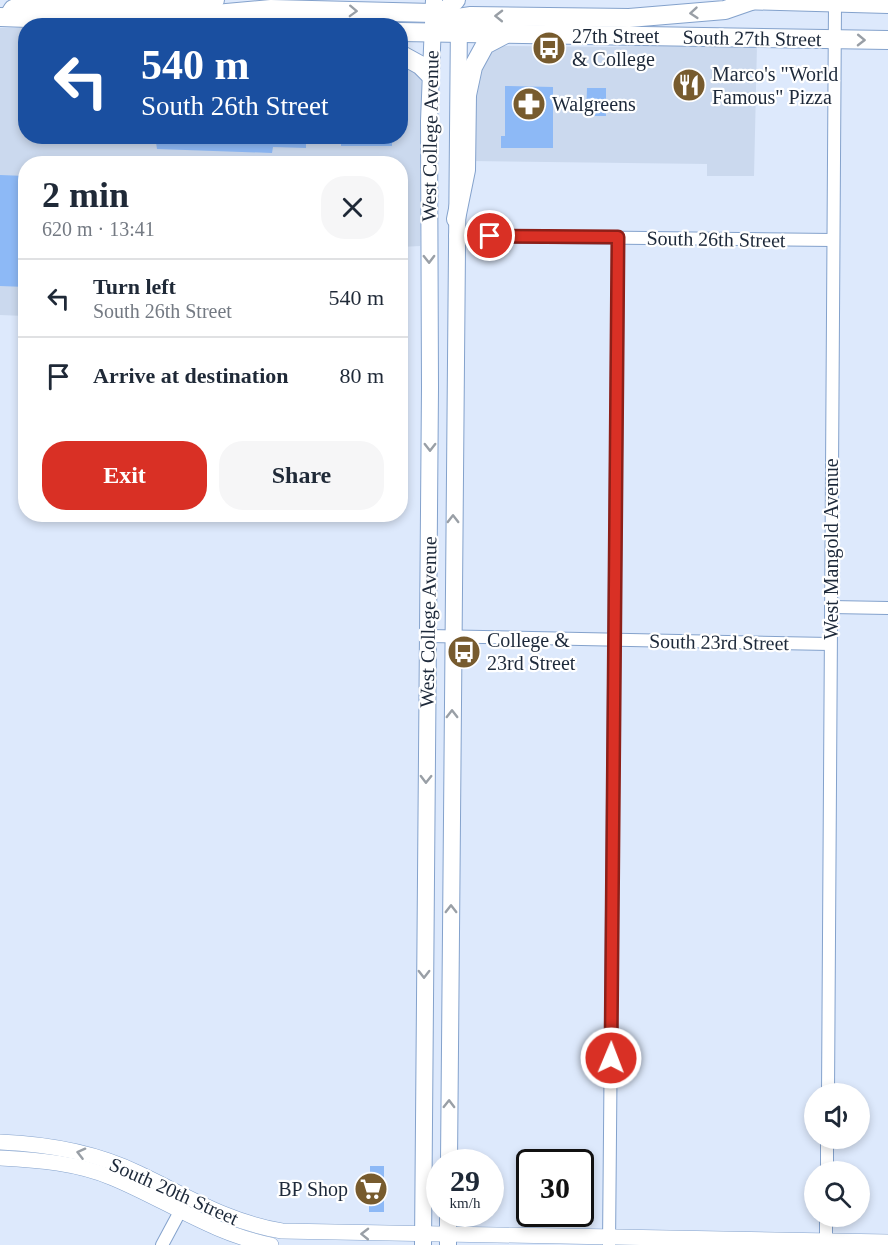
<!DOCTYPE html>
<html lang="en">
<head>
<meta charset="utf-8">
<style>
  :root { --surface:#fff; --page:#f6f6f7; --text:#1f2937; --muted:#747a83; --line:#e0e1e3; --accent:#d93025 }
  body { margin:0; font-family:"Times New Roman",serif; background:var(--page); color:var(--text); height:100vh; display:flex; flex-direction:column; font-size:22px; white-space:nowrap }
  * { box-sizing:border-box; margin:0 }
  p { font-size:20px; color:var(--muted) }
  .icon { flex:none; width:33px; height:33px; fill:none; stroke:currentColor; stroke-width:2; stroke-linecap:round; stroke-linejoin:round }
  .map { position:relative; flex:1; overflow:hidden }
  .drawer { position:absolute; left:18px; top:156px; width:390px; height:366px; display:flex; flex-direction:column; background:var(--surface); border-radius:24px; box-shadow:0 3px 9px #0003 }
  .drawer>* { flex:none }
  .guide { position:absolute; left:18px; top:18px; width:390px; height:126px; border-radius:24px; box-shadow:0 3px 9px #0003; background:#1a4fa0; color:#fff; overflow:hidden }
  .fabs { position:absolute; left:804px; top:1083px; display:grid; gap:12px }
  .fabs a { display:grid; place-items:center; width:66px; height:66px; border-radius:50%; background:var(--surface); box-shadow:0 3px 9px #0003; font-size:30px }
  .speed { position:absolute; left:426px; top:1149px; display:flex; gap:12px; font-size:30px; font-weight:700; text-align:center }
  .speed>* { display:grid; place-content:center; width:78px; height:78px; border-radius:50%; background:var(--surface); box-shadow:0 3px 9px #0003; line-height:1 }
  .speed small { font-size:15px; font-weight:400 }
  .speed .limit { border:3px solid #111; border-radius:9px; background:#fff; color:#111 }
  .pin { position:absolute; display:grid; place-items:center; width:51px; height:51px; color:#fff; margin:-26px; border:3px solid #fff; border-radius:50%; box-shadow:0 2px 6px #0007 }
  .me { position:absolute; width:66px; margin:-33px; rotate:1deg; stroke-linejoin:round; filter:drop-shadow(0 0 4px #0008) }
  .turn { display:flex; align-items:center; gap:21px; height:126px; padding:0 24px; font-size:27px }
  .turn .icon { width:78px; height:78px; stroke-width:2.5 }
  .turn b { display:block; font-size:42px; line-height:51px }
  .round { display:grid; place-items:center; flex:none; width:63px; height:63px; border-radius:24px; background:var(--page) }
  .summary { display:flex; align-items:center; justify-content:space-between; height:102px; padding:0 24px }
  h1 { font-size:36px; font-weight:700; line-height:45px }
  .cta { display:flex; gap:12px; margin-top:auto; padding:12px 24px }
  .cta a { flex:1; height:69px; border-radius:24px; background:var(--accent); color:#fff; font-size:24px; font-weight:700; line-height:69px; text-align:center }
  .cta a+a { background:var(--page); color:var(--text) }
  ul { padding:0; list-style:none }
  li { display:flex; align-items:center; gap:18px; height:78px; padding:0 24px; border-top:2px solid var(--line) }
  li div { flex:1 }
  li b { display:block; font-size:22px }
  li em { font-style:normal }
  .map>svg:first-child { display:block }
  .built { fill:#cbd9ee }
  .building { fill:#8db9f6 }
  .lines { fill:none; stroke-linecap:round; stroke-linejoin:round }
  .minor-casing { stroke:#84a2cc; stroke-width:14 }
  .tertiary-casing { stroke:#84a2cc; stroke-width:16 }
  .secondary-casing { stroke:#84a2cc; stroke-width:18 }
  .primary-casing { stroke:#84a2cc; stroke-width:20 }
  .minor { stroke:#fff; stroke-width:12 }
  .tertiary { stroke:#fff; stroke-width:15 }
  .secondary { stroke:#fff; stroke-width:16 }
  .primary { stroke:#fff; stroke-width:18 }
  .oneway { stroke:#999fa6 }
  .route-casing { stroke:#8d1f18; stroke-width:15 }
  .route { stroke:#d93025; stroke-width:10 }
  .labels { text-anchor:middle; stroke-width:4.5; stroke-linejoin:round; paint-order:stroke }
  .poi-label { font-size:20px; fill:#1d293a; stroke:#fff; text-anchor:start }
  .street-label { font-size:20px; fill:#1d293a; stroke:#fff }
</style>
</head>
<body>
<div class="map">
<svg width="888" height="1245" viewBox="0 0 888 1245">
  <rect width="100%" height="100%" fill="#dde9fc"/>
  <g class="built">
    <polygon points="0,28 25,28 26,136 400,136 401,59 421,77 422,85 420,246 401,247 400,164 26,164 25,316 0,315"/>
    <polygon points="679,44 757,45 754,176 707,176 707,164 470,161 471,104 483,56 500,46 614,47"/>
  </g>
  <g class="building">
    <polygon points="505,86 553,87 553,148 501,148 501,136 505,136"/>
    <polygon points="587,88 606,88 606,116 586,116"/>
    <polygon points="155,136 306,136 306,148 273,147 272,153 157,149"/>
    <rect x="341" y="136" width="51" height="10"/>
    <polygon points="0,175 26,176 26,287 0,286"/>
    <polygon points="370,1166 384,1166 384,1212 369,1212 369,1194 360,1194 360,1184 370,1184"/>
  </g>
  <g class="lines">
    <g class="minor-casing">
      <g id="minor">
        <polyline points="455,236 833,240"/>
        <polyline points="831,607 888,608"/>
        <polyline points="429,636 830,644"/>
        <polyline points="828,1094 835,4"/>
        <polyline points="827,1172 827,1138"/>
        <polyline points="162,1245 184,1204"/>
        <polyline points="609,1245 618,238"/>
        <polyline points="826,1245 826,1216"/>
      </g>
    </g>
    <g class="tertiary-casing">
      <g id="tertiary">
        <path d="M0 1142C48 1144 95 1152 138 1173 187 1196 228 1222 282 1231L888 1242"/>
        <path d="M0 1158C39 1160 77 1163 113 1178 166 1200 214 1234 271 1245"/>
      </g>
    </g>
    <g class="secondary-casing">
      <g id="secondary">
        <polyline points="449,1162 459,19"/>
        <polyline points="423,1245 430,388 429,121 434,0"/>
        <polyline points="448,1245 448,1214"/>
      </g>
    </g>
    <g class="primary-casing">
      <g id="primary">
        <polyline points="739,0 888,4"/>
        <polyline points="0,17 139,22"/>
        <polyline points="8,17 13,9 30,3 144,5 215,0"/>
        <polyline points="127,22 271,9 433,13 448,8 456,0"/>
        <polyline points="436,28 451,19 471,16 629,18 725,10 751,1"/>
        <polyline points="400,32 888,40"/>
        <polyline points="400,54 420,65 430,75"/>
        <polyline points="456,219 466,170 467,95 473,67 485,45 504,35"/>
      </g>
    </g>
    <use href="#minor" class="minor"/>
    <use href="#tertiary" class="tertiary"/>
    <use href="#secondary" class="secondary"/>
    <use href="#primary" class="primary"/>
  </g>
  <defs><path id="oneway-chevron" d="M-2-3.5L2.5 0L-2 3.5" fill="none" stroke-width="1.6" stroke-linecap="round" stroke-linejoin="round" transform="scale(1.5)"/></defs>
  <g class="oneway">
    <use href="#oneway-chevron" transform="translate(353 11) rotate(2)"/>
    <use href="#oneway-chevron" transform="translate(694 13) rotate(175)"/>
    <use href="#oneway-chevron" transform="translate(499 16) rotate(-179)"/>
    <use href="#oneway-chevron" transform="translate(861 40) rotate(1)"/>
    <use href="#oneway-chevron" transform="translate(429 259) rotate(89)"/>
    <use href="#oneway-chevron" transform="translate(430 447) rotate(90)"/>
    <use href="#oneway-chevron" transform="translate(453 519) rotate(-90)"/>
    <use href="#oneway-chevron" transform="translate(452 714) rotate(-90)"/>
    <use href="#oneway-chevron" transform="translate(426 779) rotate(91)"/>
    <use href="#oneway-chevron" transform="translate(451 909) rotate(-90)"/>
    <use href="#oneway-chevron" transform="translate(424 974) rotate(90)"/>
    <use href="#oneway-chevron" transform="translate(449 1104) rotate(-89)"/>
    <use href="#oneway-chevron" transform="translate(81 1153) rotate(-166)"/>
    <use href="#oneway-chevron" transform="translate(365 1234) rotate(-179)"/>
  </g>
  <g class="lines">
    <g class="route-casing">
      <polyline id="route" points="490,236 618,237 611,1058"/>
    </g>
    <use href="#route" class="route"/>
  </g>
  <defs>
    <g id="bus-disc" transform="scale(1.725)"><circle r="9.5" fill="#775b2e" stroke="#fff"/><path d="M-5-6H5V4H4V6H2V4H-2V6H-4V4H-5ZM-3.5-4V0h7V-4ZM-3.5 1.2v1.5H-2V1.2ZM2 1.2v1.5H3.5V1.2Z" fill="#fff"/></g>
    <g id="restaurant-disc" transform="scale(1.725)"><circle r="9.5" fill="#775b2e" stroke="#fff"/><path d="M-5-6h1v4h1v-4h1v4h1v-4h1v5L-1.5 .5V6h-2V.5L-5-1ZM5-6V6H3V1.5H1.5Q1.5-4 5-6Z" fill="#fff"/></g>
    <g id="pharmacy-disc" transform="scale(1.725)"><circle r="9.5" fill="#775b2e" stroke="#fff"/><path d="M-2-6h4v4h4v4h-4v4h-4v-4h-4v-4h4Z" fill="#fff"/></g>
    <g id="supermarket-disc" transform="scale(1.725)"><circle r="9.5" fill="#775b2e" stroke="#fff"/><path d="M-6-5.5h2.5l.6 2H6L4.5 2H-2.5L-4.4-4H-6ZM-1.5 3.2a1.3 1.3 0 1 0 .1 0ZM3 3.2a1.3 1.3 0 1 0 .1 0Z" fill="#fff"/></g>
  </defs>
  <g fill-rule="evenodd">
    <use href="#bus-disc" x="549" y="48"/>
    <use href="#restaurant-disc" x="689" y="85"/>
    <use href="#pharmacy-disc" x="529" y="104"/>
    <use href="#bus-disc" x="464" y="652"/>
    <use href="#supermarket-disc" x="371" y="1189"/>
  </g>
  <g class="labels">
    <g class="poi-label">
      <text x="572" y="43">27th Street<tspan x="572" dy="23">&amp; College</tspan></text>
      <text x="712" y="81">Marco's "World<tspan x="712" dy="23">Famous" Pizza</tspan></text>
      <text x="552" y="111">Walgreens</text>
      <text x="487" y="647">College &amp;<tspan x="487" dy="23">23rd Street</tspan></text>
      <text x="348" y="1196" text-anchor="end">BP Shop</text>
    </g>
    <g class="street-label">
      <text transform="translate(752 38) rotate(1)" y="7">South 27th Street</text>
      <text transform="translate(430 136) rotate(-89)" y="7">West College Avenue</text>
      <text transform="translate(716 239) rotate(1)" y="7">South 26th Street</text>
      <text transform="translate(831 549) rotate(-90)" y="7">West Mangold Avenue</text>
      <text transform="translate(428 622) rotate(-89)" y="7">West College Avenue</text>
      <text transform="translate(719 642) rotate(1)" y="7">South 23rd Street</text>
      <text transform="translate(174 1191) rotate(24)" y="7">South 20th Street</text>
    </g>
  </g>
</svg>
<div class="fabs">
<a><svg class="icon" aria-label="sound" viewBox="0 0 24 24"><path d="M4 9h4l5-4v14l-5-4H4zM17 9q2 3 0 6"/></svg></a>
<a><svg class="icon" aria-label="search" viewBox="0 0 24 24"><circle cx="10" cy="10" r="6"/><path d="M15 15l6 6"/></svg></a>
</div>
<div class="speed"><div>29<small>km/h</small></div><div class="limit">30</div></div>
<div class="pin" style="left:490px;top:236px;background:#d93025"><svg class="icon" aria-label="arrive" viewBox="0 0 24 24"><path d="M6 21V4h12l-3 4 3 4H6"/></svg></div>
<svg class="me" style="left:611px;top:1058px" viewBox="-20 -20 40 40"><circle r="17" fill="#d93025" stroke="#fff" stroke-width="3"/><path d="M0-11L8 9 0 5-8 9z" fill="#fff"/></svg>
<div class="guide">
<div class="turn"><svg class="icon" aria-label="left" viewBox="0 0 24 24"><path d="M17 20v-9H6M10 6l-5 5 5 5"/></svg><div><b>540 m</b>South 26th Street</div></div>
</div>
<section class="drawer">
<div class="summary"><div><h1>2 min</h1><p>620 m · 13:41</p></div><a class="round"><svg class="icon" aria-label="close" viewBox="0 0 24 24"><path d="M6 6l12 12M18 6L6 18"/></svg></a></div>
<ul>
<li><svg class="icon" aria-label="left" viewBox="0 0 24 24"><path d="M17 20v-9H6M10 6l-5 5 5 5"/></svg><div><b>Turn left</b><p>South 26th Street</p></div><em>540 m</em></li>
<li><svg class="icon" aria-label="arrive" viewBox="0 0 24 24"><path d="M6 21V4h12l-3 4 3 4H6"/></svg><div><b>Arrive at destination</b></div><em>80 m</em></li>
</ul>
<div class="cta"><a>Exit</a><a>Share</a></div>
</section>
</div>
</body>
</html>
